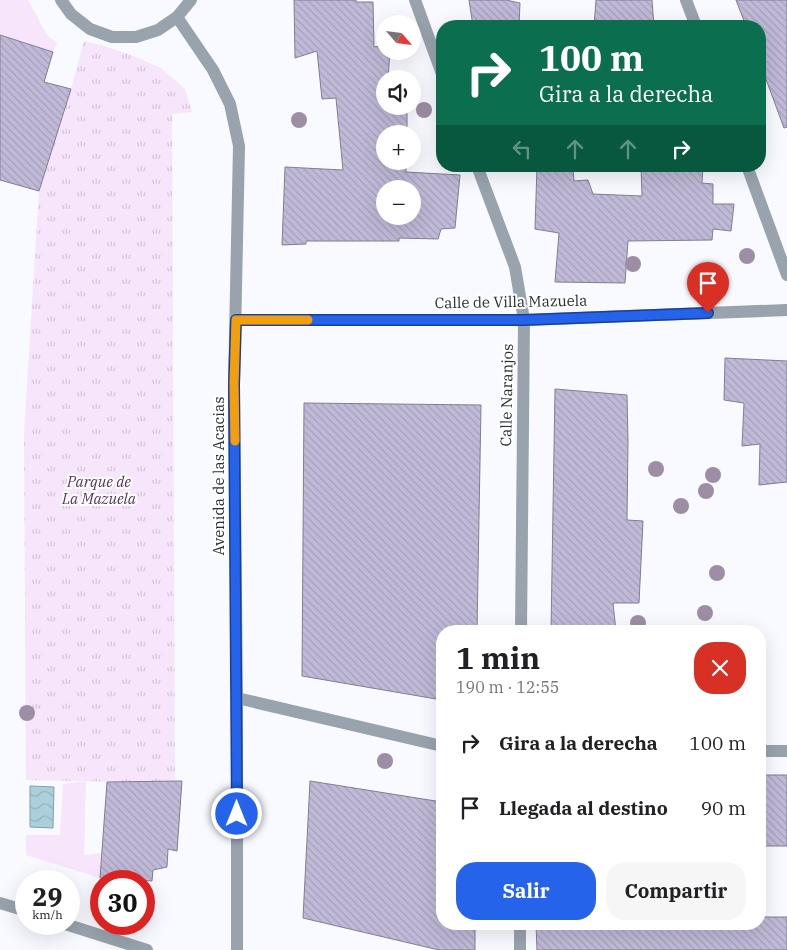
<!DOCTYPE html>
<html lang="es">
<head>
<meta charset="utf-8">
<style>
  :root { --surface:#fff; --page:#f6f6f6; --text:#202124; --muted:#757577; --accent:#2563eb }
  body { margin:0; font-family:"IBM Plex Serif",serif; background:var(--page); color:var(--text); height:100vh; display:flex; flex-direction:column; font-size:19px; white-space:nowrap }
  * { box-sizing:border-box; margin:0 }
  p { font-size:16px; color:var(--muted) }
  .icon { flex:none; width:28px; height:28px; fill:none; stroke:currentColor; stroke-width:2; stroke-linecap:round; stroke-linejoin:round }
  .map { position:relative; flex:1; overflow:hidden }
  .panel { position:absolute; left:436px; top:625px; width:330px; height:305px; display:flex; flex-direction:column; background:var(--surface); border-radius:20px; box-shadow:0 5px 20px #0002 }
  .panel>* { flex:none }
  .banner { position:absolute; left:436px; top:20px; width:330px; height:152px; border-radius:20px; box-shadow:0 5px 20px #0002; background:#0b6e4f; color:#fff; overflow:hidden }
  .needle { width:32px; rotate:118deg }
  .tools { position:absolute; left:376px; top:15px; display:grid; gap:10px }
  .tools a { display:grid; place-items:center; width:45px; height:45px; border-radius:50%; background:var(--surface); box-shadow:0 5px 20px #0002; font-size:25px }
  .speed { position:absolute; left:15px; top:870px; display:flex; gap:10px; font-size:25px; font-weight:700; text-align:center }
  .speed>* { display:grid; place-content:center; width:65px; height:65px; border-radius:50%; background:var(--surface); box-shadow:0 5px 20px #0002; line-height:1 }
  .speed small { font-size:12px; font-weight:400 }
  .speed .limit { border:8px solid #d22; background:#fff; color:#111 }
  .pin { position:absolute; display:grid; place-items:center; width:42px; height:42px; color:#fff; margin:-51px -21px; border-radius:50% 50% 50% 0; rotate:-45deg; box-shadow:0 0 5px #0007 }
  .pin .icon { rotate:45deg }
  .me { position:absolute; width:55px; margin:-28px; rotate:0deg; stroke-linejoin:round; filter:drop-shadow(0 0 4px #0008) }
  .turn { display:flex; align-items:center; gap:18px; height:105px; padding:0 20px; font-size:22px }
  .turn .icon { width:65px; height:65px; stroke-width:2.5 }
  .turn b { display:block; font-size:35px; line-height:42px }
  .lanes { display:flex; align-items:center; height:48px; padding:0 20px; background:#0003; justify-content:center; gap:25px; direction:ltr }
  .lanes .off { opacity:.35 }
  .round { display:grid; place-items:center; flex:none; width:52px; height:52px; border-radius:20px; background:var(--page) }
  .summary { display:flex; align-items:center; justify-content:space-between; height:85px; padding:0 20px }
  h1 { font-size:30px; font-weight:700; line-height:38px }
  .action { display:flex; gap:10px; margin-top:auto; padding:10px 20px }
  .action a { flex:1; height:58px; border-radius:20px; background:var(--accent); color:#fff; font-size:20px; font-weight:700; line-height:58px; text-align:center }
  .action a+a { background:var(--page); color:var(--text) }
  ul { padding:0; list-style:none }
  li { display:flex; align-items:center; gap:15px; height:65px; padding:0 20px }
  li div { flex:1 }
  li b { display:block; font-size:19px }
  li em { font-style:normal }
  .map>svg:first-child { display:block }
  .green { fill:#f7e5fb }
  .park { fill:url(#park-tufts) }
  .water { fill:url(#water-waves); stroke:#849faa }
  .building { fill:url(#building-back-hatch); stroke:#827d93; fill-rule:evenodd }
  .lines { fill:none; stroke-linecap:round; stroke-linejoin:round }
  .minor { stroke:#98a3ad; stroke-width:12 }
  .tree { fill:#9e8ea5 }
  .route-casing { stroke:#184099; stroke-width:12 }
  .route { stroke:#2563eb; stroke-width:9 }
  .slow { stroke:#f59e0b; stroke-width:9 }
  .labels { text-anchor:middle; stroke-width:4; stroke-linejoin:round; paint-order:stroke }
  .street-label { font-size:15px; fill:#2a2e36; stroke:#fff }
  .park-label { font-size:15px; font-style:italic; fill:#54365c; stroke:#fff }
</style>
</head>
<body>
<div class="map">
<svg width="787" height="950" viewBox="0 0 787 950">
  <defs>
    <pattern id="park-tufts" width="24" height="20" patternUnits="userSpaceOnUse" patternTransform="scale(1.25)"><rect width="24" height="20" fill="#f7e5fb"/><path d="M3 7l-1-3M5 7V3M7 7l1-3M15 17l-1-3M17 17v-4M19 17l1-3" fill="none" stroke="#d4c5d8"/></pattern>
    <pattern id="water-waves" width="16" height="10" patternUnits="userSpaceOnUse" patternTransform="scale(1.25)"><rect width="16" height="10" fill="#abd0dc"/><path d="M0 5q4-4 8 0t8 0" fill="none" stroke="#93b3bd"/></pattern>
    <pattern id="building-back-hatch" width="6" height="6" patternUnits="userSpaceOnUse" patternTransform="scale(1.25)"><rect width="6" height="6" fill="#c0bad8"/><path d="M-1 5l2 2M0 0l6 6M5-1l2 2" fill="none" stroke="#a5a0ba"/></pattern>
  </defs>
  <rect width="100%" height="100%" fill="#f8faff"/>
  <g class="green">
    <polygon points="0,0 28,0 47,35 57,43 53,52 0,35"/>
    <polygon points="86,781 84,855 101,853 100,878 26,855 26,835 60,835 63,784"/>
  </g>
  <polygon class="park" points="84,41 104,46 131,55 161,68 185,89 192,112 172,114 175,783 26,780 24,433 39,191 71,89"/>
  <polygon class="water" points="30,786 54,787 53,828 30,827"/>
  <g class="building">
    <path d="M294 0H356V2H373L374 47 385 45V51H390L388 79H385V106H407V134H385V161H406V172L460 175 455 228 441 229 438 239 399 238V241H306V244L282 245 285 167 343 170 336 98 322 99 317 51 295 58ZM385 189H412V216H385Z"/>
    <polygon points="469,0 506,0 520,3 519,26 473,26"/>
    <polygon points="596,0 652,0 654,26 594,26"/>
    <polygon points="736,0 787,0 787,127 784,128 760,63 760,26 746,26"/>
    <polygon points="0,35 53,52 44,82 71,89 39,191 0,180"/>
    <polygon points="537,166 573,166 574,181 588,180 593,194 642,196 641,166 703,166 702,183 713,184 713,204 734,204 731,231 713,229 712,240 628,241 625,283 555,282 559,233 535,229"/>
    <polygon points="725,358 787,361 787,482 759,485 760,444 742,446 744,403 724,400"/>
    <polygon points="555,389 627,395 628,441 627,520 643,521 639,603 613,603 616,631 551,631"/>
    <polygon points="304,403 481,405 477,631 442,631 442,700 302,676"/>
    <rect x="760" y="775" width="27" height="71"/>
    <polygon points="182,781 177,851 168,849 167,867 153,870 152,881 100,878 107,782"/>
    <polygon points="310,781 442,802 442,924 475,924 475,950 439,950 303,918"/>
    <polygon points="760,917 787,917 787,950 537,950 536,924 760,924"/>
  </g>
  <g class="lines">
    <g class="minor">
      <polyline points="61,0 71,14 90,29 112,37 136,37 158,30 177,17 191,0"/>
      <polyline points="415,0 442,74"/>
      <polyline points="686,0 696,26"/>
      <polyline points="177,17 213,70 230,104 239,146 234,384 237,698 237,950"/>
      <polyline points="477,166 515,267 524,320 521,631"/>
      <polyline points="747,166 787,275"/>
      <polyline points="236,320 524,320 787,310"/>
      <polyline points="237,698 442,746"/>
      <polyline points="760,751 787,751"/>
      <polyline points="0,903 26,911"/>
      <polyline points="65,924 147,950"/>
      <polyline points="520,924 520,950"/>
    </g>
  </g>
  <g class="tree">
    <circle cx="424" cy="110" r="8"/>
    <circle cx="299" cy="120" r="8"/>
    <circle cx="747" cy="256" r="8"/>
    <circle cx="633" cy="264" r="8"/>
    <circle cx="656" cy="469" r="8"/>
    <circle cx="713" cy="475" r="8"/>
    <circle cx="706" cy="491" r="8"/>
    <circle cx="681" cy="506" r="8"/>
    <circle cx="717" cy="573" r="8"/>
    <circle cx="705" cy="613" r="8"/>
    <circle cx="638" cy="623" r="8"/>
    <circle cx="27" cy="713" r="8"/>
    <circle cx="385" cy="761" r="8"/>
  </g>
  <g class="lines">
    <g class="route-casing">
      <polyline id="route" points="237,814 234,384 236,320 524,320 708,313"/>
    </g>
    <use href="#route" class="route"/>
    <polyline class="slow" points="235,441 234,384 236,320 308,320"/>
  </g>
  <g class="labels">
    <g class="street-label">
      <text transform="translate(511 302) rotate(-1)" y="5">Calle de Villa Mazuela</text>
      <text transform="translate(507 395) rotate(-89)" y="5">Calle Naranjos</text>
      <text transform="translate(219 476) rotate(-90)" y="5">Avenida de las Acacias</text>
    </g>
    <g class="park-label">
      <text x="99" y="487">Parque de<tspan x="99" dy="17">La Mazuela</tspan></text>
    </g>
  </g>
</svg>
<div class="tools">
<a><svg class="needle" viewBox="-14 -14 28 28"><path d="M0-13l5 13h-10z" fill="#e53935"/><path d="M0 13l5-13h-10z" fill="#757577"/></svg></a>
<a><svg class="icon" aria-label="sound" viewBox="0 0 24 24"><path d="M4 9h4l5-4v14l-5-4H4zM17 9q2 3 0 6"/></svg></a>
<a>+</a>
<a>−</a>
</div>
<div class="speed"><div>29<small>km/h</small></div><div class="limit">30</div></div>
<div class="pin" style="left:708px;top:313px;background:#d93025"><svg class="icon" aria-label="arrive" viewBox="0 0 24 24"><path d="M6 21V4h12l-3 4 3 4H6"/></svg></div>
<svg class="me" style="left:237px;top:814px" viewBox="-20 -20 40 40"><circle r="17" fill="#2563eb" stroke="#fff" stroke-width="3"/><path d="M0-11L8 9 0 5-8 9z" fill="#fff"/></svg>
<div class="banner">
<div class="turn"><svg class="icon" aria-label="right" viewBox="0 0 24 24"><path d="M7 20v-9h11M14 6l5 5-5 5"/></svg><div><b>100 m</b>Gira a la derecha</div></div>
<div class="lanes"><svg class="icon off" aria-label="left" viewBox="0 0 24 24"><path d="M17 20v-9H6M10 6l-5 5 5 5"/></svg><svg class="icon off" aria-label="ahead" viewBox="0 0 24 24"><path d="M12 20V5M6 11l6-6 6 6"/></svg><svg class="icon off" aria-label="ahead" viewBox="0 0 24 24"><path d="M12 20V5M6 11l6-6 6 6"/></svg><svg class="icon" aria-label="right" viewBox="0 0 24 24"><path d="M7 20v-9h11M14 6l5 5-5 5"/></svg></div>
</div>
<section class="panel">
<div class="summary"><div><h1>1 min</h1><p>190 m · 12:55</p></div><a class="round" style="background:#d93025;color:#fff"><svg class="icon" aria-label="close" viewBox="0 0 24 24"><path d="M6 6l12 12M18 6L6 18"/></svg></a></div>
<ul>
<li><svg class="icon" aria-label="right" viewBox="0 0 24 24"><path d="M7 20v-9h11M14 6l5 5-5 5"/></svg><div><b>Gira a la derecha</b></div><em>100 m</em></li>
<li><svg class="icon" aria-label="arrive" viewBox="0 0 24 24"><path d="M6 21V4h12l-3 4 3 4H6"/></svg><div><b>Llegada al destino</b></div><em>90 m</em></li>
</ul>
<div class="action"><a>Salir</a><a>Compartir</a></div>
</section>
</div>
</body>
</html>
